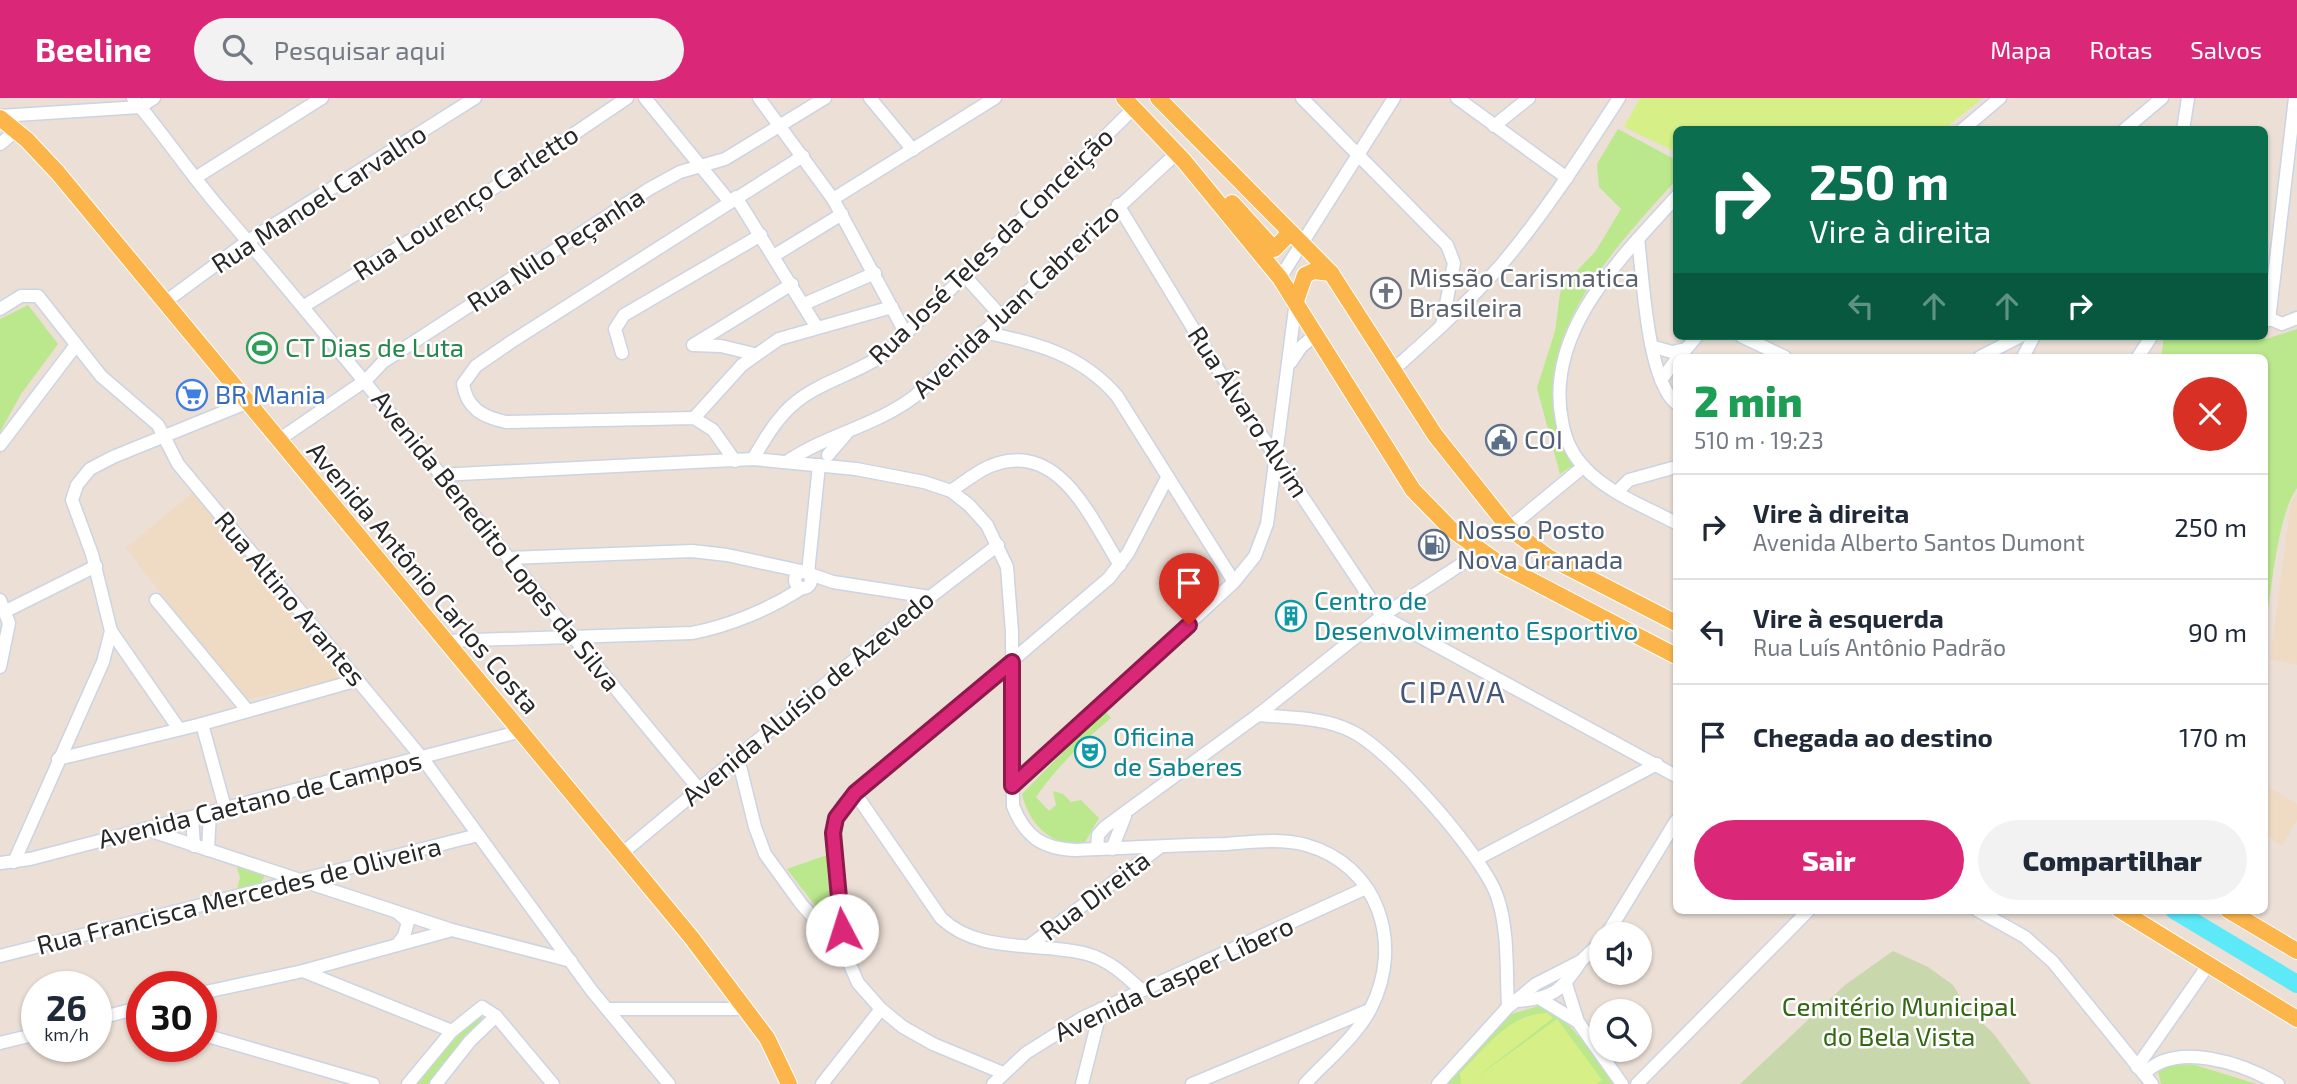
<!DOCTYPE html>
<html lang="pt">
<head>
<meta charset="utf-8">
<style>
  :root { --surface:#fff; --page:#f2f2f3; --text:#1f2937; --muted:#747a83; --line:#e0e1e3; --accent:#db2777 }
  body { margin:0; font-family:"Exo 2",sans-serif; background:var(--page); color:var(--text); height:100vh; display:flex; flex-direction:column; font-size:26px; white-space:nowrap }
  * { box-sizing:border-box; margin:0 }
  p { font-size:23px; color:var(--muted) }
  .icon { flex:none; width:38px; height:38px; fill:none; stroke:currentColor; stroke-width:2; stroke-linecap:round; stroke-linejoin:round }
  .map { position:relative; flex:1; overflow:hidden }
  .drawer { position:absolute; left:1673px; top:256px; width:595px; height:560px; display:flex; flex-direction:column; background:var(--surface); border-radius:10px; box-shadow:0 2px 5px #0004 }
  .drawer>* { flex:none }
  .guide { position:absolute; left:1673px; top:28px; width:595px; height:214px; border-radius:10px; box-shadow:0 2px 5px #0004; background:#0b6e4f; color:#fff; overflow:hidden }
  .controls { position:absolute; left:1589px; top:824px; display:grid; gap:14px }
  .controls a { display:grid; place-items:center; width:63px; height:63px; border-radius:50%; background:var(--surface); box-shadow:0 2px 5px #0004; font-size:35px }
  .speed { position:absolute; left:21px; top:873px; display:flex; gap:14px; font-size:35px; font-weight:700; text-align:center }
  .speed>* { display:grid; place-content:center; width:91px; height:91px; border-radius:50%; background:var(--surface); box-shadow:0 2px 5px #0004; line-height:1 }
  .speed small { font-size:18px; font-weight:400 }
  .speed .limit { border:10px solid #d22; background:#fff; color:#111 }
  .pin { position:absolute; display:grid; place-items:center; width:60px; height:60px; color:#fff; margin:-72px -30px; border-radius:50% 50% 50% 0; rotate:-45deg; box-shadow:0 0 7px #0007 }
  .pin .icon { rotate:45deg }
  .me { position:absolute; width:77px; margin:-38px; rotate:355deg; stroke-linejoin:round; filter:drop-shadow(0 0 5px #0008) }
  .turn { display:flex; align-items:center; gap:24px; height:147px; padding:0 21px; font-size:32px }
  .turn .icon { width:91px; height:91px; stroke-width:2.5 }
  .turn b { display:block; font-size:49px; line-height:60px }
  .lanes { display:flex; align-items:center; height:66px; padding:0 21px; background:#0003; justify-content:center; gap:35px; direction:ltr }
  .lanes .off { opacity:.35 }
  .round { display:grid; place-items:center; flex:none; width:74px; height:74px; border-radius:37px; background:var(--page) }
  .summary { display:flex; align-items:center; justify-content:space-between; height:119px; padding:0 21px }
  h1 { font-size:42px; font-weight:800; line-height:52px; color:#1e9e55 }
  .action { display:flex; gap:14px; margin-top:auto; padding:14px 21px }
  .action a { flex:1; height:80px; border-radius:42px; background:var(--accent); color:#fff; font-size:28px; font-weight:800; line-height:80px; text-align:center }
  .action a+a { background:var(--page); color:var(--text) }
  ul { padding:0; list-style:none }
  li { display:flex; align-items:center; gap:21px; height:105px; padding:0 21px; border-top:2px solid var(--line) }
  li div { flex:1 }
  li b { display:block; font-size:26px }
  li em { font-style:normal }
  header { display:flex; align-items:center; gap:42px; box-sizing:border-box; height:98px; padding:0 35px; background:var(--accent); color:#fff }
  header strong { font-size:33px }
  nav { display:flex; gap:38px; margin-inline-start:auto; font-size:24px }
  .search { width:490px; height:63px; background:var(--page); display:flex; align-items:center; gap:18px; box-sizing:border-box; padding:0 24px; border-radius:38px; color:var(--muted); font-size:26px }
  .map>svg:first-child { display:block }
  .education { fill:#efdac3 }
  .green { fill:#bbe88d }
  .cemetery { fill:#c8d7ac }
  .pitch { fill:#d6f087 }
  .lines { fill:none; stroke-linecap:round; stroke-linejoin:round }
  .river { stroke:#5ee9f8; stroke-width:18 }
  .minor-casing { stroke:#ccd4e2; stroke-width:15 }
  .major-casing { stroke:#fff; stroke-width:18 }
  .minor { stroke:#fff; stroke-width:12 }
  .major { stroke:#fcb54b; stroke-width:16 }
  .route-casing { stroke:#8e194d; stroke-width:18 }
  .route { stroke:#db2777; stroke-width:12 }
  .labels { text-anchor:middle; stroke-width:5; stroke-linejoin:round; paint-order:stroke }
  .street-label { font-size:26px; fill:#272727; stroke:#fff }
  .worship-label { font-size:26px; fill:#5b616d; stroke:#fff; text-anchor:start }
  .leisure-label { font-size:26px; fill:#27864d; stroke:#fff; text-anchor:start }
  .shop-label { font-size:26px; fill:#366cbe; stroke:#fff; text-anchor:start }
  .service-label { font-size:26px; fill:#4e5e75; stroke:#fff; text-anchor:start }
  .culture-label { font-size:26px; fill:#0d838f; stroke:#fff; text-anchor:start }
  .park-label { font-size:26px; fill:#336813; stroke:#fff }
  .quarter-label { font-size:30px; letter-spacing:2px; fill:#44577a; stroke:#fff }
</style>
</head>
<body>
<header>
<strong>Beeline</strong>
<div class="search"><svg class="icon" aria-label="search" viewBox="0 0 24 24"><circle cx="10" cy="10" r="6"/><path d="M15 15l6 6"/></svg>Pesquisar aqui</div>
<nav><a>Mapa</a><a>Rotas</a><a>Salvos</a></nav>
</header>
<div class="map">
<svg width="2297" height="986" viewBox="0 0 2297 986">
  <rect width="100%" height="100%" fill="#ebdfd6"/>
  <g class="education">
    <polygon points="196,392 346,581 244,602 126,450"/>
    <polygon points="2297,396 2297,567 2270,561 2291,405"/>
    <polygon points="2265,687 2297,706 2297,722 2282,748 2265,737"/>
  </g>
  <g class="green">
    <path d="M1618 31 1676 62V82C1620 144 1532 235 1557 328 1561 341 1568 354 1574 367L1560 376 1537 290 1555 233 1561 189 1595 154 1621 111 1599 89 1597 66Z"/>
    <polygon points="28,207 58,246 21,296 0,334 0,221"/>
    <path d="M2297 231V390C2277 417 2271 497 2265 533L2264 259H2161L2164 238H2263L2266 241Z"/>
    <path d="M1104 612 1111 620C1082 644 1057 669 1036 699L1049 713 1056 707 1053 693 1063 696 1071 704 1081 702 1099 720 1084 746C1051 749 1029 726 1022 696Z"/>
    <polygon points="827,757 836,820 827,823 787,771"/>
    <polygon points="236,766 265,777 260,787 236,795 240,780"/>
    <path d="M1539 908C1567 914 1597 963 1615 986H1439L1511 916Z"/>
    <polygon points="479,918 483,919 434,986 414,986 455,935"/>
    <polygon points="2168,965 2195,967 2257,986 2161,986 2158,973"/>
  </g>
  <polygon class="cemetery" points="1893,853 1928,869 1953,887 1969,913 1993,935 2031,986 1740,986 1845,887"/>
  <g class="pitch">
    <polygon points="1640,0 1983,0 1944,31 1788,32 1779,27 1767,32 1676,32 1676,54 1624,29"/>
    <path d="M1547 915 1553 920 1474 981 1557 921 1602 982 1596 986H1461L1460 975C1486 950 1508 916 1547 915Z"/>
  </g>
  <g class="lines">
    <polyline class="river" points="2174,812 2297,886"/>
    <g class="minor-casing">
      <g id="minor">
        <path d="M133 0C166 39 194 82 228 120 388 308 540 502 699 691"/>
        <polyline points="645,0 729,103"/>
        <polyline points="759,0 833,101 906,236"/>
        <polyline points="870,0 913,52"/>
        <polyline points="1302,0 1447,147 1454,165 1442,227"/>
        <polyline points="1457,0 1567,80"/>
        <polyline points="0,18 140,9 154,0"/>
        <polyline points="1494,28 1529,0"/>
        <polyline points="1962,32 2000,0"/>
        <polyline points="2124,32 2162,0"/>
        <polyline points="2183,32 2188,0"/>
        <polyline points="0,46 16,33"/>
        <polyline points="195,80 322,0"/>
        <polyline points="736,99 816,228"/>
        <path d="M1676 99C1622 159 1544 233 1562 323 1565 341 1572 357 1585 370 1608 395 1646 409 1676 425"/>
        <polyline points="833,101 995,0"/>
        <polyline points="1118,107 1222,278 1382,518 1676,678"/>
        <path d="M1638 141C1643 179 1647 282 1676 305"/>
        <polyline points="775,157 842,116"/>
        <polyline points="963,176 1000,217"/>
        <polyline points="1280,180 1394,0"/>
        <polyline points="165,204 248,143 475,0"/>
        <polyline points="804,206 875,175"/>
        <polyline points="304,208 479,100 627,0"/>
        <polyline points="0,211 21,198 38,198 101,278 158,327 178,366 423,661 592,893 669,986"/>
        <polyline points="2264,218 2282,226 2297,220"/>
        <polyline points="2269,222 2295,0"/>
        <path d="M983 234C1036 245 1081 256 1117 298L1234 484"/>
        <polyline points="1741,238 1785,259"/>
        <polyline points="693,247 792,186"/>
        <polyline points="694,247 721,248 754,256"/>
        <polyline points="1654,249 1672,254 1686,251"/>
        <polyline points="622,255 615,231 624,217 761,137"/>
        <polyline points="1682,256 1697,238"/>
        <polyline points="1980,259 2021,238"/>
        <polyline points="2023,259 2034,238"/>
        <polyline points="2138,259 2151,239"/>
        <polyline points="1291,264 1301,249 1316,236"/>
        <path d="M1393 272C1430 239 1468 205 1501 167 1545 115 1582 57 1619 0"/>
        <polyline points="1661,282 1676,262"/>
        <polyline points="694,320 742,267 779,241 892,209"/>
        <polyline points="277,343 366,282 383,264 649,91 680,74 725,61 825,0"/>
        <polyline points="0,347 76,247"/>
        <polyline points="828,357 846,336"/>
        <path d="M753 361C765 341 777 319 796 304 823 282 860 275 888 253L1134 10"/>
        <path d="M735 363 713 332 694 320 506 324C483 319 467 311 463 286L476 268 511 244 803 58"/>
        <path d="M788 363C828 336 876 328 915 298L1177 55"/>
        <path d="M439 377 753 361 856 371 924 384 951 393 969 407 987 427 1007 469 1012 534 1013 708C1025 739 1043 751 1076 752 1126 750 1176 747 1226 746 1252 744 1280 740 1306 747 1378 767 1404 845 1371 910 1357 938 1326 963 1305 986"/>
        <path d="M951 393C963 385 975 375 988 369 1058 338 1091 421 1120 467"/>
        <polyline points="1617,394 1629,382 1676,369"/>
        <polyline points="1509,430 1583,369"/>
        <polyline points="508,460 692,453 727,457 801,473"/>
        <circle cx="803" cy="482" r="8"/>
        <polyline points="808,475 819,367"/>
        <polyline points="810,476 833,484 930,499"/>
        <polyline points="0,502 9,525 0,569"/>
        <polyline points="156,502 248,613"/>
        <polyline points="6,513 96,468"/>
        <polyline points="111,533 179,631"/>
        <path d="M443 543 692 535C729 528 770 511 802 490"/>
        <path d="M1258 617C1288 620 1324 619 1351 633 1390 651 1483 758 1497 798 1509 832 1506 874 1508 909L1438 986"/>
        <polyline points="202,626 225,710"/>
        <polyline points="738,660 755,729 765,756 802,807 844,853 858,885 881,911 903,929 933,946 1003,975"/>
        <polyline points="58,661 202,626 358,582"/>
        <polyline points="1012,688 1234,484 1255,458 1267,426 1296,203"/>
        <path d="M855 695 941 820C980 857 1038 843 1087 856 1109 862 1125 877 1141 892"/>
        <polyline points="192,719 194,748"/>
        <polyline points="145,731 452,832 571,863"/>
        <polyline points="1097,751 1098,737 1105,729 1258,617 1382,518 1480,454"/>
        <polyline points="1112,751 1125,718"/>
        <polyline points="208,752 210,714"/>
        <polyline points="620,757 930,499 998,447"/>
        <polyline points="1477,761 1657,666"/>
        <polyline points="14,764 103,564 111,533 92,456 72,402 77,387 90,371 113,359 246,305"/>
        <polyline points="0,765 30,761 518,634"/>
        <polyline points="1977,812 2025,839 2053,864 2152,986"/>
        <polyline points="1607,836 1676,723"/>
        <polyline points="397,847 404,838 408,824 397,814"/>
        <polyline points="1029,848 1160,749"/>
        <path d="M844 853C841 814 824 741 843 707L1109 480 1128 455 1167 380"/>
        <polyline points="0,858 478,737"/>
        <polyline points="303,873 452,933"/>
        <polyline points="1566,886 1578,924 1622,986"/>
        <polyline points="201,895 303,873 452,832"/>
        <polyline points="1542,902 1578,924"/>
        <path d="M1516 903C1552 901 1562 893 1581 863"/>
        <polyline points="1508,909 1536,886 1581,863 1601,844"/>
        <polyline points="609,911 745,911"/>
        <polyline points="96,921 142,909"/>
        <polyline points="201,936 373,986"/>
        <polyline points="0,945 37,936"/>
        <polyline points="2137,969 2209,866"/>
        <path d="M2144 976C2176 942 2244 966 2278 986"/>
        <polyline points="408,986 452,933 482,909 496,918 553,986"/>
        <polyline points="436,986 470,943 496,918"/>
        <polyline points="822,986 881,911"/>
        <polyline points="993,986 1026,955 1082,920 1366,790"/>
        <polyline points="1082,986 1101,911"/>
        <polyline points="1192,986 1367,913"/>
        <polyline points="1637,986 1809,812"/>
      </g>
    </g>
    <g class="major-casing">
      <g id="major">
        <polyline points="1124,0 1184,63 1280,180 1413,392 1451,431 1500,466 1676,558"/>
        <polyline points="1158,0 1331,175 1435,337 1509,430 1548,459 1676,525"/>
        <polyline points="0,20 27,42 58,75 691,839 767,940 789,986"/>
        <polyline points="1232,105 1274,151 1290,135"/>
        <polyline points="1296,203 1305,177 1314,173 1331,175"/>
        <polyline points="2120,812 2297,921"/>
        <polyline points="2228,812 2297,853"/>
      </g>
    </g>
    <use href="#minor" class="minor"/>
    <use href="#major" class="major"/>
  </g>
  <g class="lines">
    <g class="route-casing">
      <polyline id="route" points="842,832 833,735 836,720 855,695 1012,564 1012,688 1189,527"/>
    </g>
    <use href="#route" class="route"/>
  </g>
  <defs>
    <g id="church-ring" transform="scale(1.575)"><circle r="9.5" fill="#fff" stroke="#6b7280" stroke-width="1.5"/><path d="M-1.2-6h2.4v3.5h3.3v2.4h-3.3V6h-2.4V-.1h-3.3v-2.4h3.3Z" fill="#6b7280"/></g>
    <g id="stadium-ring" transform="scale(1.575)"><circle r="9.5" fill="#fff" stroke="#2e9e5b" stroke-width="1.5"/><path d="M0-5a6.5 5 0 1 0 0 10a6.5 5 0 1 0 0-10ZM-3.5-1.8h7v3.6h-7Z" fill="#2e9e5b"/></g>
    <g id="supermarket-ring" transform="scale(1.575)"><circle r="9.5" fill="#fff" stroke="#3f7fe0" stroke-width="1.5"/><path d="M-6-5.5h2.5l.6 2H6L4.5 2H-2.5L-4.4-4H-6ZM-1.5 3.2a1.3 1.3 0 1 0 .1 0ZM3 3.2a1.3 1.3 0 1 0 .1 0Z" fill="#3f7fe0"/></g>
    <g id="civic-ring" transform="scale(1.575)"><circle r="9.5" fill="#fff" stroke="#5c6f8a" stroke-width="1.5"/><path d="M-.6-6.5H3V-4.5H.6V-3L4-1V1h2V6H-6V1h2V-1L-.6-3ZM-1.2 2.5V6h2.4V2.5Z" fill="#5c6f8a"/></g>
    <g id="fuel-ring" transform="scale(1.575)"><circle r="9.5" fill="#fff" stroke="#5c6f8a" stroke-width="1.5"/><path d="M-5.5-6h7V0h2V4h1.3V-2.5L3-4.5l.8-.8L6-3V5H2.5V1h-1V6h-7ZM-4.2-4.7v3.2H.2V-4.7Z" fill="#5c6f8a"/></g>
    <g id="building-ring" transform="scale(1.575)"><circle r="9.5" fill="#fff" stroke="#0f9aa8" stroke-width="1.5"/><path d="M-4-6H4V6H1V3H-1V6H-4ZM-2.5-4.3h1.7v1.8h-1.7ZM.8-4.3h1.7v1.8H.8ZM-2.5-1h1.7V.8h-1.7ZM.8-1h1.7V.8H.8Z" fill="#0f9aa8"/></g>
    <g id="theatre-ring" transform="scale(1.575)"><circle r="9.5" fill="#fff" stroke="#0f9aa8" stroke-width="1.5"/><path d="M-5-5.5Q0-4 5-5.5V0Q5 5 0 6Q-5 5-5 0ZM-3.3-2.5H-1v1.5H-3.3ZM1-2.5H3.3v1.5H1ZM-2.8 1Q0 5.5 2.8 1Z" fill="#0f9aa8"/></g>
  </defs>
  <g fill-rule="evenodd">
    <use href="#church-ring" x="1386" y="195"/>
    <use href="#stadium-ring" x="262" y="250"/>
    <use href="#supermarket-ring" x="192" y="297"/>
    <use href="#civic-ring" x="1501" y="342"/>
    <use href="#fuel-ring" x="1434" y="447"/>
    <use href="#building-ring" x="1291" y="518"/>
    <use href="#theatre-ring" x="1090" y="654"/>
  </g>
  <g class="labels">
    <g class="street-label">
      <text transform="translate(319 101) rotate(-33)" y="9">Rua Manoel Carvalho</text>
      <text transform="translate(466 105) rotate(-33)" y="9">Rua Lourenço Carletto</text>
      <text transform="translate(991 148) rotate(-44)" y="9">Rua José Teles da Conceição</text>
      <text transform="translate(556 152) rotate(-33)" y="9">Rua Nilo Peçanha</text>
      <text transform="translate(1016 203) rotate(-43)" y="9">Avenida Juan Cabrerizo</text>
      <text transform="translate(1248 314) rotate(57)" y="9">Rua Álvaro Alvim</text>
      <text transform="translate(496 443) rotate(51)" y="9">Avenida Benedito Lopes da Silva</text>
      <text transform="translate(423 480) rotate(50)" y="9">Avenida Antônio Carlos Costa</text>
      <text transform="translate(290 501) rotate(50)" y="9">Rua Altino Arantes</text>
      <text transform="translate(808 600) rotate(-40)" y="9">Avenida Aluísio de Azevedo</text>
      <text transform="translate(260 702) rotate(-14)" y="9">Avenida Caetano de Campos</text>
      <text transform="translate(239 798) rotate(-14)" y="9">Rua Francisca Mercedes de Oliveira</text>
      <text transform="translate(1095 798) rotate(-37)" y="9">Rua Direita</text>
      <text transform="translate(1174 881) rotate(-25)" y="9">Avenida Casper Líbero</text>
    </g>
    <g class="worship-label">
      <text x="1409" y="189">Missão Carismatica<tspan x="1409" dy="30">Brasileira</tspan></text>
    </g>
    <g class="leisure-label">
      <text x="285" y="259">CT Dias de Luta</text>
    </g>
    <g class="shop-label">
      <text x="215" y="306">BR Mania</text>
    </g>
    <g class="service-label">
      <text x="1524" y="351">COI</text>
      <text x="1457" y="441">Nosso Posto<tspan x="1457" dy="30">Nova Granada</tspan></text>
    </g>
    <g class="culture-label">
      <text x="1314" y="512">Centro de<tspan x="1314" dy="30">Desenvolvimento Esportivo</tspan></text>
      <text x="1113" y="648">Oficina<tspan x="1113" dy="30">de Saberes</tspan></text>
    </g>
    <g class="park-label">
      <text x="1899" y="918">Cemitério Municipal<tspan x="1899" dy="30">do Bela Vista</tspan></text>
    </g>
    <g class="quarter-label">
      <text x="1453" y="605">CIPAVA</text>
    </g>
  </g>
</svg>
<div class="controls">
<a><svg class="icon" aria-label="sound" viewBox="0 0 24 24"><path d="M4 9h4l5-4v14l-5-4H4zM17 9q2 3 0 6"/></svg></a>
<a><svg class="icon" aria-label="search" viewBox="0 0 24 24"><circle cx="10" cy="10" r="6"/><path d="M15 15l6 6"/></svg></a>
</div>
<div class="speed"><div>26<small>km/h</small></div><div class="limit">30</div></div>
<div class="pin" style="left:1189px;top:527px;background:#d93025"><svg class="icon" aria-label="arrive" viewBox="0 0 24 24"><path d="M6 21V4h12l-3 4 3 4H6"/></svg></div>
<svg class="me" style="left:842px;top:832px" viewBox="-20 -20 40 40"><circle r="19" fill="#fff"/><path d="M0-13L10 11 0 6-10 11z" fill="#db2777"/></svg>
<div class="guide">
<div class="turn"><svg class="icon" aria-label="right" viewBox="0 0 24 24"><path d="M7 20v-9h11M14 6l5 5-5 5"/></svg><div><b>250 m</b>Vire à direita</div></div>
<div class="lanes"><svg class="icon off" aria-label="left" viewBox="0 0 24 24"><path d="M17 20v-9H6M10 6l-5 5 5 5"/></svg><svg class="icon off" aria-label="ahead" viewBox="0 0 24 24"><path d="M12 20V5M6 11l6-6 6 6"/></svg><svg class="icon off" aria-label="ahead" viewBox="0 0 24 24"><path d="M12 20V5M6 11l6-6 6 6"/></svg><svg class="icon" aria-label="right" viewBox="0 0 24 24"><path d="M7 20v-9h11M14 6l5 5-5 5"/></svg></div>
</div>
<section class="drawer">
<div class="summary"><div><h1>2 min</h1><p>510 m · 19:23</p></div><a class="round" style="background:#d93025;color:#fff"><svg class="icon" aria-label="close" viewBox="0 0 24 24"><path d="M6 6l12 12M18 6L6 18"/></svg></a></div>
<ul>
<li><svg class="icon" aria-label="right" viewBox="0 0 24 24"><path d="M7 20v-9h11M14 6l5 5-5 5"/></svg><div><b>Vire à direita</b><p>Avenida Alberto Santos Dumont</p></div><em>250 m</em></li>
<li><svg class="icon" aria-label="left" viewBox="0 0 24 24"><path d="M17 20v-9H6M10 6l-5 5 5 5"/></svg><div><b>Vire à esquerda</b><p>Rua Luís Antônio Padrão</p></div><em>90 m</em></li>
<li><svg class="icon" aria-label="arrive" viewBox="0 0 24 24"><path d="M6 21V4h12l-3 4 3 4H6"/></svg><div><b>Chegada ao destino</b></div><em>170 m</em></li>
</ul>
<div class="action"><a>Sair</a><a>Compartilhar</a></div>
</section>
</div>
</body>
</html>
